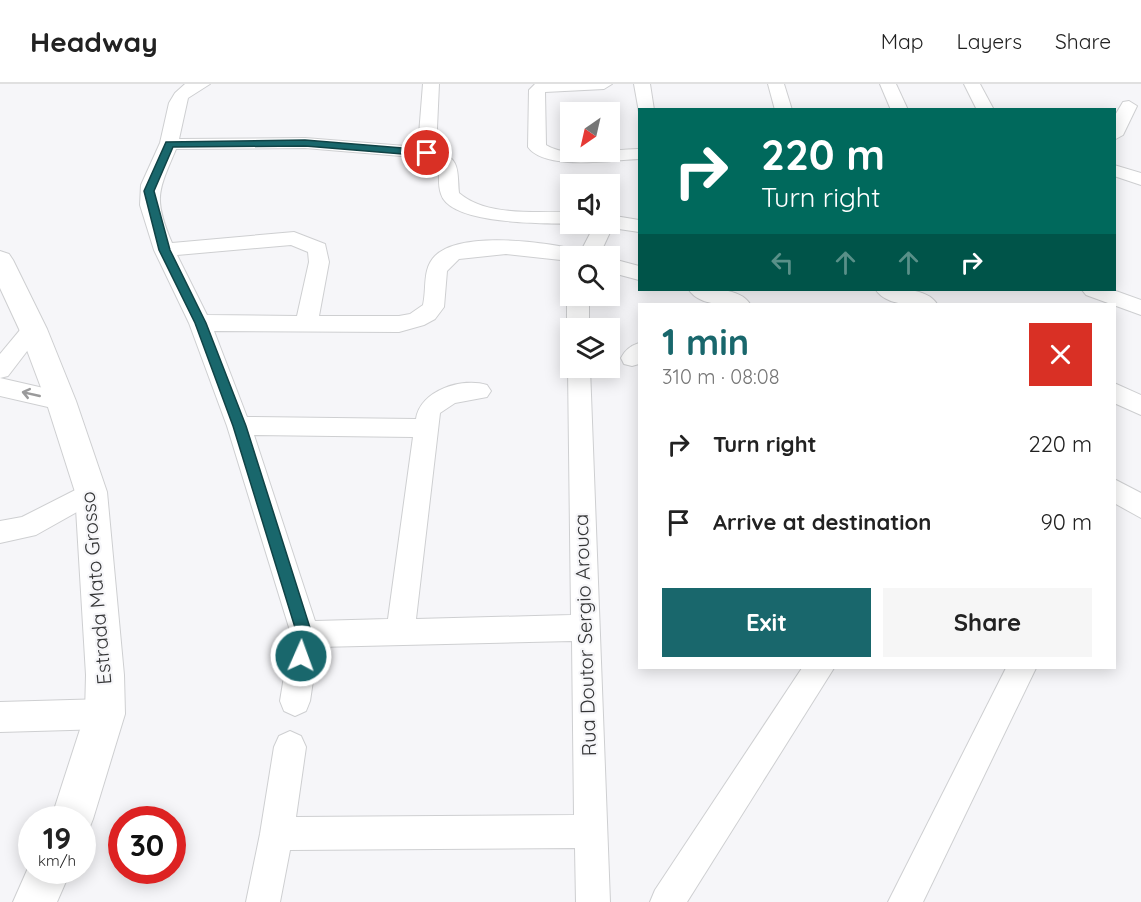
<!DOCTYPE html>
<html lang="en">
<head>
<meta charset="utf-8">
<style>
  :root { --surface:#fff; --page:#f6f6f6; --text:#222; --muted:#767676; --line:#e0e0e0; --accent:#19676c }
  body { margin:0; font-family:Quicksand,sans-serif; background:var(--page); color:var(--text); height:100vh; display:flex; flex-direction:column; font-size:22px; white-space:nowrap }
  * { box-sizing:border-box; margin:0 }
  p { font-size:20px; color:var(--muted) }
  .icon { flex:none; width:33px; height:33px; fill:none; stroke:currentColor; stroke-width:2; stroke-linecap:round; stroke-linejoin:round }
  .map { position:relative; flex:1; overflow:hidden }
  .details { position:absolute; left:638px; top:219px; width:478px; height:366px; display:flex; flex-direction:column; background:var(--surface); border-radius:0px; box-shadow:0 3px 15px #0003 }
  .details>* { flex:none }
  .banner { position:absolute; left:638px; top:24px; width:478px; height:183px; border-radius:0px; box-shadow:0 3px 15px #0003; background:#00695c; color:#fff; overflow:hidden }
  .needle { width:39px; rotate:214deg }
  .tools { position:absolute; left:560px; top:18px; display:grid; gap:12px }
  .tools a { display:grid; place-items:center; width:60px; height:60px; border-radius:0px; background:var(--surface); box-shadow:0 3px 15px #0003; font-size:30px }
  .speed { position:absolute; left:18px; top:722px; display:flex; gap:12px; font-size:30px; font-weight:700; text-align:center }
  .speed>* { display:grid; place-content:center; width:78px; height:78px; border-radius:50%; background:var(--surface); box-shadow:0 3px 15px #0003; line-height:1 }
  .speed small { font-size:15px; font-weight:400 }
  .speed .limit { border:9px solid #d22; background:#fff; color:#111 }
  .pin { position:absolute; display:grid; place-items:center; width:51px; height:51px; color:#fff; margin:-26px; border:3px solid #fff; border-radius:50%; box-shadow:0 2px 6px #0007 }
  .me { position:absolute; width:66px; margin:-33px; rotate:2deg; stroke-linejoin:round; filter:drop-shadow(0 0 4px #0008) }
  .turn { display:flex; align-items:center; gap:21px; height:126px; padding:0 24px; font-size:27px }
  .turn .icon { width:78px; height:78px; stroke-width:2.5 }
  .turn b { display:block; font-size:42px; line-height:51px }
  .lanes { display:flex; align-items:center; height:57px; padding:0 24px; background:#0003; justify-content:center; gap:30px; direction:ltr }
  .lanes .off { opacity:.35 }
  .round { display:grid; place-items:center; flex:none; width:63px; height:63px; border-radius:0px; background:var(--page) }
  .headline { display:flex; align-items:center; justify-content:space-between; height:102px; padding:0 24px }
  h1 { font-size:36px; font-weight:800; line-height:45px; color:var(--accent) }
  .cta { display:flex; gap:12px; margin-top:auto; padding:12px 24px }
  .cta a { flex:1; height:69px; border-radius:0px; background:var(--accent); color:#fff; font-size:24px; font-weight:800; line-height:69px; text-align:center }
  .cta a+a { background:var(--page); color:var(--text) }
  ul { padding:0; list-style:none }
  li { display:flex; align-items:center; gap:18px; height:78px; padding:0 24px }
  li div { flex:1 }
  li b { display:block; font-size:22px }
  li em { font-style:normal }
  header { display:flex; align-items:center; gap:36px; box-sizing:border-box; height:84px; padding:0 30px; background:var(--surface); border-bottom:2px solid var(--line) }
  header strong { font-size:28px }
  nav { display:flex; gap:33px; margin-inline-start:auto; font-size:21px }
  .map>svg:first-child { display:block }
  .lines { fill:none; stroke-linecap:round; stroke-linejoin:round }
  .minor-casing { stroke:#cecfd1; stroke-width:2 }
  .secondary-casing { stroke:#cecfd1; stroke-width:2 }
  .minor { fill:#fff; fill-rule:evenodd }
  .secondary { fill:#fff; fill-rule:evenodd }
  .oneway { stroke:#9a9a9b }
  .route { fill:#19676c; stroke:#104346; stroke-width:1.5 }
  .labels { text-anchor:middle; stroke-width:4.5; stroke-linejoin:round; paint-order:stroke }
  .street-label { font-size:20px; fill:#353637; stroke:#f6f6f9 }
</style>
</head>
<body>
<header>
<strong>Headway</strong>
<nav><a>Map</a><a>Layers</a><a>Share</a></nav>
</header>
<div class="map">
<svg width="1141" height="818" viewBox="0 0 1141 818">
  <rect width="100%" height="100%" fill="#f6f6f9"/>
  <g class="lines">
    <g class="minor-casing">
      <g id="minor">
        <path d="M185 0H210L188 14 179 55 305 54 418 63 423 0H439L436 66C461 75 457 86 459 109 487 133 536 127 570 128V140H572H570C544 139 450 141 441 110 438 102 439 91 439 82L425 74 305 64 176 65C158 108 153 114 172 159L294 148 325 160 329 178 319 232H399L410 230 423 221C427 204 422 185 435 172 461 146 549 158 581 167L595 140H609V131L639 136V148L612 144 599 172H570V177L506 170 459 175 447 187 444 223 435 235 424 241 399 248 214 247 247 333 416 335C420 306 463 293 487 301L491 307 487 313 455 319 440 329 416 535 571 531 568 284 570 280V284H590L610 818H576L575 764 290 766 280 818H246L260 750 274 663 279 652 290 647 301 652 306 663 296 733 574 731 572 557 318 563 310 617 306 627 295 632 284 627 280 617 291 550 227 342 189 239 154 166 140 121 141 101 160 59 169 19 175 9ZM291 161 308 168 309 178 297 232 207 231 177 171ZM254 351 413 353 388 535 315 537Z"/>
        <path d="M535 0H612L604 5 545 8 546 61C568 75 612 65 639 65V75C611 76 545 87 528 63L529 6Z"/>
        <polygon points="634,0 650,0 654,26 639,26 639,28"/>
        <polygon points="768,0 784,0 792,26 775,26"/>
        <polygon points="880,0 896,0 908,26 891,26"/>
        <polygon points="964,0 980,0 994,26 977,26"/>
        <polygon points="1129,17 1137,22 1123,51 1114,56 1114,33 1123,18"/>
        <polygon points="1114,81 1141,89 1141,101 1114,92"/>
        <polygon points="609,174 639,182 639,196 609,188"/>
        <path d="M689 206C706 204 740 203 750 220 733 222 700 223 689 206Z"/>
        <path d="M876 206C893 204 927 203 937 220 920 222 887 223 876 206Z"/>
        <polygon points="1082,206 1113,206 1141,216 1141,231 1086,211"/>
        <polygon points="570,208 570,212 589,212 589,244 570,244 570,249 567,244 567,212"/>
        <polygon points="33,237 41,240 44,245 8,292 0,294 0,270 25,240"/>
        <path d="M639 259V280L632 282 624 280 621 274C625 266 630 262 639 259Z"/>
        <polygon points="0,294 61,308 69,311 73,317 69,323 61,326 0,312"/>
        <polygon points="1114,299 1141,311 1141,331 1114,319"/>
        <polygon points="1114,395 1141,409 1141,434 1114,419"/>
        <polygon points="91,398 100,401 104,408 100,415 36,451 0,459 0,437 22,433"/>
        <polygon points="802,584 834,584 687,818 650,818 655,806"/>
        <polygon points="1006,584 1036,584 923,818 888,818"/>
        <polygon points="105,615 116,620 120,630 116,640 105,645 0,648 0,618"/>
      </g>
    </g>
    <g class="secondary-casing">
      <g id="secondary">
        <polygon points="0,167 9,170 13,176 47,245 76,317 107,408 124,591 125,630 93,735 87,750 82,752 82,735 51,735 85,630 86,591 75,408 46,317 19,245 0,204"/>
        <polygon points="32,775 32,786 71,786 57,818 13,818"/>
      </g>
    </g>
    <use href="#minor" class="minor"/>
    <use href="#secondary" class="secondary"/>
  </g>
  <defs><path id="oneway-shaft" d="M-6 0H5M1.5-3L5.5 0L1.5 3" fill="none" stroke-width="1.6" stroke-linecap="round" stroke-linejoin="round" transform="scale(1.5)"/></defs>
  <use class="oneway" href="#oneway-shaft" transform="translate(31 310) rotate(-167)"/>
  <polygon class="route" points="305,56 427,66 432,69 427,72 305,62 173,63 154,107 170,166 206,239 246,342 312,550 307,577 301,579 296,577 294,572 297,550 233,342 195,239 159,166 144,107 166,58"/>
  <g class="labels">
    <g class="street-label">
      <text transform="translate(96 504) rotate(-95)" y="7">Estrada Mato Grosso</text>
      <text transform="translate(585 551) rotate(-92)" y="7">Rua Doutor Sergio Arouca</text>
    </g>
  </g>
</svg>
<div class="tools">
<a><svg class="needle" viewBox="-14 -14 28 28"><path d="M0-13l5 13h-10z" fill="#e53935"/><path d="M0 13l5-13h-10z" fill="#767676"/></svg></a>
<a><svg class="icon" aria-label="sound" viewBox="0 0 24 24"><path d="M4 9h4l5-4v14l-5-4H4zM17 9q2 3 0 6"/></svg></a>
<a><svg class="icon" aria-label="search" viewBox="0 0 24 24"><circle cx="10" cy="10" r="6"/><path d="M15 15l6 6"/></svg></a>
<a><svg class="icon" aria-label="layers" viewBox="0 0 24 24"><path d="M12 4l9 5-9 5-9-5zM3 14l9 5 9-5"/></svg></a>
</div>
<div class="speed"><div>19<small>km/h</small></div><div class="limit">30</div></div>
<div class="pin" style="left:427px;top:69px;background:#d93025"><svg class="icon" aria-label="arrive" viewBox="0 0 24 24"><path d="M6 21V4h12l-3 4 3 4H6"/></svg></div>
<svg class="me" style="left:301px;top:572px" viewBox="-20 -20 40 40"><circle r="17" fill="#19676c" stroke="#fff" stroke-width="3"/><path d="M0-11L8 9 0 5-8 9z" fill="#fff"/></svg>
<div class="banner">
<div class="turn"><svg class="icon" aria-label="right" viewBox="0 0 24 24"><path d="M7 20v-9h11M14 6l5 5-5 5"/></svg><div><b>220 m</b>Turn right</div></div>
<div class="lanes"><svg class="icon off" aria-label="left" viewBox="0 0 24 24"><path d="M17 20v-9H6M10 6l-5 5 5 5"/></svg><svg class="icon off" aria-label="ahead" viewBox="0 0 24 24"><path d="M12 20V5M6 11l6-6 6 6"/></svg><svg class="icon off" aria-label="ahead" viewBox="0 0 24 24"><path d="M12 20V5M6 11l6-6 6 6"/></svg><svg class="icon" aria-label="right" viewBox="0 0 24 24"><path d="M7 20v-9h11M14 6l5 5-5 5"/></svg></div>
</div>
<section class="details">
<div class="headline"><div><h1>1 min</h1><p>310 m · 08:08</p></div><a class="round" style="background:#d93025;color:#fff"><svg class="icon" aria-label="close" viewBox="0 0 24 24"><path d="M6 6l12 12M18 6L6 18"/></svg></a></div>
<ul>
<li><svg class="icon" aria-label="right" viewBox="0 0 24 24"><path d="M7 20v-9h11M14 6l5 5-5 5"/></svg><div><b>Turn right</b></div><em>220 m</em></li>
<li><svg class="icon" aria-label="arrive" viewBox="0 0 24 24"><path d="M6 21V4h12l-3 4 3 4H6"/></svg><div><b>Arrive at destination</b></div><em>90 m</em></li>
</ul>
<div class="cta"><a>Exit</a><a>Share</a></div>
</section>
</div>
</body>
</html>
